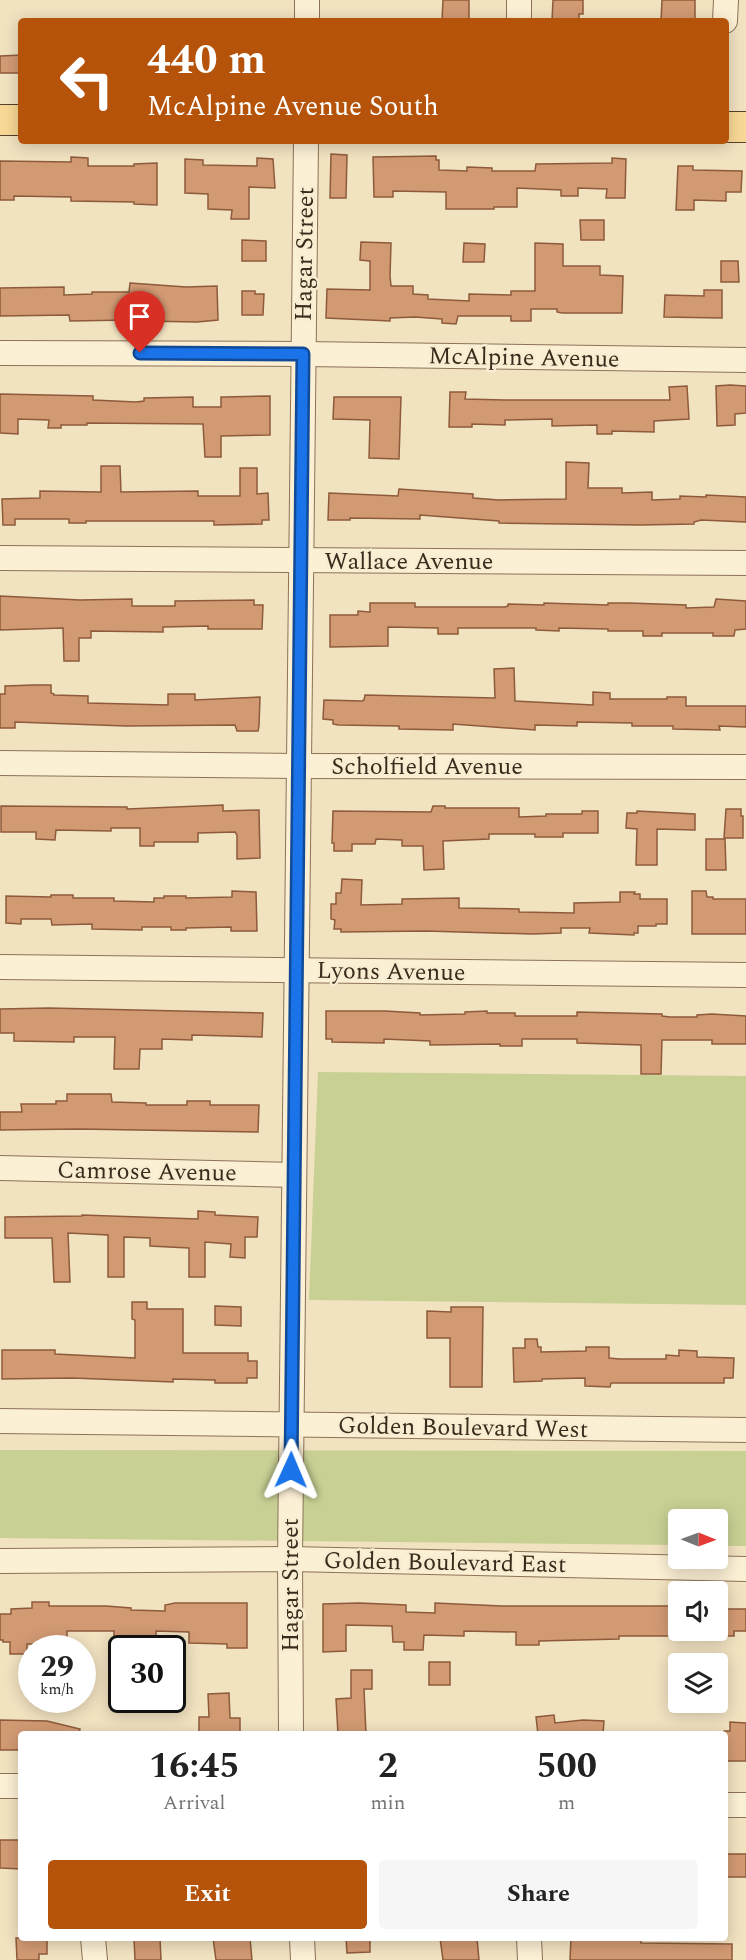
<!DOCTYPE html>
<html lang="en">
<head>
<meta charset="utf-8">
<style>
  :root { --surface:#fff; --page:#f6f6f6; --text:#222; --muted:#767676; --accent:#b45309 }
  body { margin:0; font-family:Spectral,serif; background:var(--page); color:var(--text); height:100vh; display:flex; flex-direction:column; font-size:22px; white-space:nowrap }
  * { box-sizing:border-box; margin:0 }
  p { font-size:20px; color:var(--muted) }
  .icon { flex:none; width:33px; height:33px; fill:none; stroke:currentColor; stroke-width:2; stroke-linecap:round; stroke-linejoin:round }
  .map { position:relative; flex:1; overflow:hidden }
  .details { position:absolute; left:18px; top:1731px; width:710px; height:210px; display:flex; flex-direction:column; background:var(--surface); border-radius:6px; box-shadow:0 3px 15px #0003 }
  .details>* { flex:none }
  .hud { position:absolute; left:18px; top:18px; width:711px; height:126px; border-radius:6px; box-shadow:0 3px 15px #0003; background:#b45309; color:#fff; overflow:hidden }
  .needle { width:39px; rotate:91deg }
  .controls { position:absolute; left:668px; top:1509px; display:grid; gap:12px }
  .controls a { display:grid; place-items:center; width:60px; height:60px; border-radius:6px; background:var(--surface); box-shadow:0 3px 15px #0003; font-size:30px }
  .speed { position:absolute; left:18px; top:1635px; display:flex; gap:12px; font-size:30px; font-weight:700; text-align:center }
  .speed>* { display:grid; place-content:center; width:78px; height:78px; border-radius:50%; background:var(--surface); box-shadow:0 3px 15px #0003; line-height:1 }
  .speed small { font-size:15px; font-weight:400 }
  .speed .limit { border:3px solid #111; border-radius:9px; background:#fff; color:#111 }
  .pin { position:absolute; display:grid; place-items:center; width:51px; height:51px; color:#fff; margin:-62px -26px; border-radius:50% 50% 50% 0; rotate:-45deg; box-shadow:0 0 6px #0007 }
  .pin .icon { rotate:45deg }
  .me { position:absolute; width:66px; margin:-33px; rotate:1deg; stroke-linejoin:round; filter:drop-shadow(0 0 4px #0008) }
  .turn { display:flex; align-items:center; gap:21px; height:126px; padding:0 30px; font-size:27px }
  .turn .icon { width:78px; height:78px; stroke-width:2.5 }
  .turn b { display:block; font-size:42px; line-height:51px }
  .eta { display:flex; justify-content:space-evenly; align-items:center; height:102px; text-align:center }
  .eta b { font-size:36px; font-weight:700; line-height:42px }
  .primary-button { display:flex; gap:12px; margin-top:auto; padding:12px 30px }
  .primary-button a { flex:1; height:69px; border-radius:6px; background:var(--accent); color:#fff; font-size:24px; font-weight:700; line-height:69px; text-align:center }
  .primary-button a+a { background:var(--page); color:var(--text) }
  .map>svg:first-child { display:block }
  .green { fill:#c9d094 }
  .building { fill:#d29a73; stroke:#8d5b3b; stroke-width:1.5 }
  .lines { fill:none; stroke-linecap:round; stroke-linejoin:round }
  .minor-casing { stroke:#8c7357; stroke-width:26 }
  .major-casing { stroke:#59412b; stroke-width:32 }
  .minor { stroke:#fbefd4; stroke-width:24 }
  .major { stroke:#f7d895; stroke-width:30 }
  .route-casing { stroke:#114b97; stroke-width:15 }
  .route { stroke:#1a73e8; stroke-width:10 }
  .labels { text-anchor:middle; stroke-width:5; stroke-linejoin:round; paint-order:stroke }
  .street-label { font-size:24px; fill:#3a2b1c; stroke:#f8ecd1 }
</style>
</head>
<body>
<div class="map">
<svg width="746" height="1960" viewBox="0 0 746 1960">
  <rect width="100%" height="100%" fill="#f1e2c0"/>
  <g class="green">
    <polygon points="318,1072 746,1076 746,1305 309,1300"/>
    <polygon points="0,1450 746,1451 746,1546 717,1546 717,1520 678,1520 678,1545 0,1538"/>
  </g>
  <g class="building">
    <polygon points="443,0 469,0 469,21 442,21"/>
    <polygon points="553,0 583,0 583,14 579,14 579,21 552,21"/>
    <polygon points="662,0 695,0 695,21 661,21"/>
    <polygon points="21,55 21,73 0,73 0,56"/>
    <polygon points="331,154 347,155 346,198 330,198"/>
    <polygon points="436,156 436,160 439,160 439,170 467,171 467,167 492,168 492,171 535,171 536,164 612,163 612,158 626,159 625,198 606,198 607,189 578,188 578,196 561,196 561,190 517,188 517,207 494,207 494,209 446,209 446,192 393,191 393,197 374,197 373,157"/>
    <polygon points="71,157 88,158 88,166 134,166 134,164 157,163 157,205 134,204 134,202 71,201 71,197 14,196 14,200 0,200 0,161 71,162"/>
    <polygon points="257,158 273,159 275,188 249,187 249,219 231,219 232,210 208,209 208,194 185,193 185,159 203,160 203,165 257,166"/>
    <polygon points="678,166 693,166 693,170 742,171 741,192 726,192 726,201 694,200 694,210 676,210"/>
    <polygon points="580,220 604,220 604,240 581,240"/>
    <polygon points="242,240 266,241 266,261 242,261"/>
    <polygon points="361,242 391,243 390,276 391,286 413,286 413,294 428,295 428,299 469,301 469,294 511,295 511,291 535,291 535,243 563,244 563,266 600,266 600,275 623,276 622,313 562,313 557,312 557,309 531,309 531,321 511,321 511,316 458,316 456,324 442,323 442,319 415,317 390,318 390,321 326,318 327,289 370,290 370,261 360,260"/>
    <polygon points="464,243 485,244 484,262 463,262"/>
    <polygon points="721,261 738,261 739,282 721,282"/>
    <polygon points="130,283 186,287 217,286 218,320 197,322 143,321 143,325 128,324 128,320 70,321 69,315 0,316 0,288 64,287 64,295 92,294 92,292 129,292"/>
    <polygon points="704,290 722,290 722,318 664,317 665,295 704,296"/>
    <polygon points="242,291 255,291 255,294 264,294 263,315 242,315"/>
    <polygon points="730,385 746,386 746,413 735,414 735,425 717,426 716,386"/>
    <polygon points="687,386 689,419 654,421 654,432 612,431 612,434 597,434 597,425 552,426 552,419 505,420 505,425 472,424 472,427 449,427 450,392 466,392 465,399 505,400 670,400 669,387"/>
    <polygon points="0,394 93,396 93,400 136,402 144,401 144,398 193,397 193,407 221,407 221,397 224,397 270,396 270,435 221,436 221,457 205,457 203,424 87,423 87,425 61,425 61,428 48,428 49,420 18,419 18,434 0,433"/>
    <polygon points="334,397 401,397 399,459 369,458 370,420 333,419"/>
    <polygon points="566,462 589,463 588,488 622,488 622,493 652,492 652,500 680,499 680,496 706,497 706,495 746,497 746,522 701,520 694,522 694,524 640,525 499,523 499,521 420,515 420,519 350,518 350,520 328,520 329,493 398,496 399,489 473,494 473,498 499,500 566,499"/>
    <polygon points="101,466 120,466 121,492 198,491 198,496 240,496 240,468 257,468 257,494 268,493 269,520 262,520 262,524 214,525 214,521 86,521 86,523 69,523 69,519 15,519 15,525 3,525 2,499 40,498 40,491 101,492"/>
    <polygon points="0,596 80,600 132,599 132,606 175,606 175,601 254,600 254,605 263,605 262,629 208,629 208,626 163,627 163,632 91,631 91,638 79,638 79,661 64,661 63,628 0,630"/>
    <polygon points="716,599 746,601 746,629 735,630 734,636 713,636 713,633 662,633 662,636 643,636 643,631 608,631 608,629 559,628 559,631 536,630 536,628 458,628 458,634 438,634 438,628 388,627 388,646 330,647 330,615 358,615 358,611 370,612 370,603 415,603 415,607 505,607 508,606 508,604 544,605 544,603 608,605 608,603 629,603 686,605 686,608 714,607"/>
    <polygon points="514,668 515,701 593,705 593,692 610,693 610,699 667,699 667,697 686,697 686,706 746,706 746,727 719,726 720,730 673,729 673,726 632,726 632,723 577,722 577,726 535,725 535,730 453,724 453,730 399,729 399,726 338,725 333,724 333,720 323,719 324,700 362,701 364,700 365,695 495,698 494,669"/>
    <polygon points="34,685 51,685 51,693 54,694 54,695 88,696 88,703 168,705 168,694 195,694 195,700 260,697 259,726 258,731 237,731 235,725 126,726 15,722 15,728 0,728 0,694 5,694 5,686"/>
    <polygon points="223,805 223,811 259,810 260,858 237,859 237,835 235,832 198,833 198,842 154,842 154,846 140,846 140,828 111,828 111,831 56,830 55,840 36,839 36,832 1,832 1,806 127,807 127,809"/>
    <polygon points="433,806 445,806 445,808 519,808 519,817 546,816 546,814 582,814 582,811 598,811 598,833 563,833 563,837 535,837 535,834 489,834 489,839 443,841 444,869 424,870 423,846 402,846 402,840 376,839 375,844 352,844 352,851 334,851 334,843 332,843 333,811 431,812"/>
    <polygon points="726,809 741,809 741,816 743,816 743,838 724,838"/>
    <polygon points="637,811 695,814 695,830 657,829 657,865 636,865 637,829 626,828 627,813 637,813"/>
    <polygon points="706,839 725,839 726,870 706,870"/>
    <polygon points="342,879 362,880 361,905 402,904 402,899 459,898 459,908 519,909 519,912 574,913 574,903 620,902 620,892 635,892 634,894 640,894 640,899 667,899 667,924 656,924 656,926 638,926 638,933 634,933 634,935 589,933 590,928 561,928 561,933 532,934 426,931 341,932 341,929 334,929 335,920 331,919 331,904 336,904 336,893 341,893"/>
    <polygon points="232,891 256,892 257,931 231,931 231,927 186,928 186,930 171,930 171,927 142,927 142,930 92,929 92,924 52,925 51,919 21,919 21,924 6,923 6,896 51,897 51,895 73,895 73,898 114,898 114,901 154,902 154,898 164,898 164,896 186,896 186,898 232,897"/>
    <polygon points="692,891 706,891 707,897 713,897 713,899 746,899 746,934 692,934"/>
    <polygon points="49,1008 263,1013 262,1037 192,1035 192,1040 162,1039 162,1049 140,1049 139,1069 114,1069 115,1037 74,1037 74,1042 14,1041 14,1033 0,1033 0,1009"/>
    <polygon points="326,1011 385,1011 420,1013 420,1015 465,1014 465,1012 487,1011 487,1013 515,1013 515,1016 577,1016 577,1012 662,1014 662,1016 670,1017 697,1017 697,1015 712,1014 746,1016 746,1044 712,1044 712,1040 662,1040 661,1074 641,1074 641,1045 577,1043 577,1039 522,1039 522,1046 500,1046 500,1044 430,1045 430,1041 384,1039 384,1043 332,1042 332,1039 326,1039"/>
    <polygon points="67,1094 111,1094 112,1102 146,1103 146,1105 187,1105 187,1101 210,1101 210,1105 259,1105 258,1132 79,1129 0,1130 0,1112 22,1112 21,1104 56,1104 56,1101 67,1101"/>
    <polygon points="198,1211 215,1212 215,1215 258,1217 257,1237 245,1237 245,1258 230,1257 231,1244 205,1242 205,1277 189,1277 189,1248 150,1246 150,1238 124,1237 124,1277 108,1277 108,1235 68,1233 70,1282 54,1282 52,1238 5,1238 5,1217 82,1216 82,1215 198,1219"/>
    <polygon points="132,1302 147,1302 147,1309 183,1309 183,1353 248,1353 248,1361 257,1361 257,1378 247,1378 247,1383 215,1383 215,1380 173,1379 173,1382 72,1378 2,1379 2,1350 55,1350 55,1354 135,1358 135,1320 132,1319"/>
    <polygon points="215,1306 241,1307 241,1326 215,1325"/>
    <polygon points="451,1307 483,1307 482,1387 450,1387 450,1338 427,1338 427,1311 451,1312"/>
    <polygon points="525,1339 537,1339 538,1347 541,1347 541,1352 586,1351 586,1347 609,1347 609,1358 619,1359 666,1359 666,1355 679,1356 679,1350 697,1351 697,1357 734,1358 733,1378 724,1378 724,1383 611,1383 610,1387 585,1386 585,1378 542,1379 542,1381 514,1382 513,1348 525,1348"/>
    <polygon points="32,1602 49,1602 49,1606 106,1606 131,1608 131,1610 165,1611 165,1605 175,1603 247,1603 247,1648 227,1648 227,1644 189,1643 189,1632 156,1631 156,1638 114,1638 114,1631 67,1631 67,1644 27,1644 27,1654 10,1654 10,1642 3,1642 3,1640 0,1640 0,1614 11,1614 11,1609 32,1608"/>
    <polygon points="359,1603 406,1605 406,1612 435,1613 435,1603 502,1606 678,1606 678,1630 669,1630 669,1636 619,1636 619,1639 539,1641 539,1645 516,1645 516,1632 464,1631 464,1636 424,1635 423,1650 404,1650 404,1642 393,1642 392,1626 346,1625 346,1651 323,1652 323,1604"/>
    <polygon points="717,1609 746,1609 746,1631 734,1631 734,1636 717,1636"/>
    <rect x="429" y="1662" width="21" height="23"/>
    <polygon points="351,1670 372,1670 372,1689 364,1689 366,1734 338,1734 336,1699 351,1698"/>
    <polygon points="229,1693 230,1718 240,1718 240,1734 199,1734 199,1717 209,1717 208,1694"/>
    <polygon points="554,1715 555,1723 583,1720 604,1721 603,1734 538,1734 536,1717"/>
    <polygon points="0,1720 47,1721 80,1729 79,1734 21,1734 21,1750 0,1750"/>
    <polygon points="730,1722 746,1723 746,1761 724,1761 724,1731 730,1731"/>
    <polygon points="0,1840 21,1840 21,1869 0,1868"/>
    <rect x="724" y="1854" width="22" height="23"/>
    <polygon points="16,1938 47,1938 47,1954 39,1954 39,1960 17,1960"/>
    <polygon points="134,1938 160,1938 161,1960 135,1960"/>
    <polygon points="213,1938 250,1938 252,1960 216,1960"/>
    <polygon points="346,1938 370,1938 370,1952 347,1953"/>
    <polygon points="440,1938 477,1938 479,1960 443,1960"/>
    <polygon points="571,1938 641,1939 641,1943 732,1944 732,1960 570,1960"/>
  </g>
  <g class="lines">
    <g class="minor-casing">
      <g id="minor">
        <polyline points="307,21 307,0"/>
        <polyline points="519,21 519,0"/>
        <polyline points="725,21 726,0"/>
        <polyline points="0,353 303,354 746,360"/>
        <polyline points="0,558 746,563"/>
        <polyline points="0,763 298,766 746,767"/>
        <polyline points="0,967 746,975"/>
        <polyline points="0,1168 294,1175"/>
        <polyline points="0,1421 746,1430"/>
        <polyline points="0,1561 290,1559 746,1569"/>
        <polyline points="291,1734 290,1559 306,141"/>
        <polyline points="0,1786 21,1786"/>
        <polyline points="724,1805 746,1805"/>
        <polyline points="93,1938 95,1960"/>
        <polyline points="302,1938 303,1960"/>
        <polyline points="529,1938 530,1960"/>
      </g>
    </g>
    <g class="major-casing">
      <g id="major">
        <polyline points="0,120 21,120"/>
        <polyline points="726,127 746,127"/>
      </g>
    </g>
    <use href="#minor" class="minor"/>
    <use href="#major" class="major"/>
  </g>
  <g class="lines">
    <g class="route-casing">
      <polyline id="route" points="140,353 303,354 291,1470"/>
    </g>
    <use href="#route" class="route"/>
  </g>
  <g class="labels">
    <g class="street-label">
      <text transform="translate(304 254) rotate(-89)" y="8">Hagar Street</text>
      <text transform="translate(524 357) rotate(1)" y="8">McAlpine Avenue</text>
      <text x="409" y="569">Wallace Avenue</text>
      <text x="427" y="774">Scholfield Avenue</text>
      <text transform="translate(391 971) rotate(1)" y="8">Lyons Avenue</text>
      <text transform="translate(147 1171) rotate(1)" y="8">Camrose Avenue</text>
      <text transform="translate(463 1427) rotate(1)" y="8">Golden Boulevard West</text>
      <text transform="translate(445 1562) rotate(1)" y="8">Golden Boulevard East</text>
      <text transform="translate(290 1585) rotate(-90)" y="8">Hagar Street</text>
    </g>
  </g>
</svg>
<div class="controls">
<a><svg class="needle" viewBox="-14 -14 28 28"><path d="M0-13l5 13h-10z" fill="#e53935"/><path d="M0 13l5-13h-10z" fill="#767676"/></svg></a>
<a><svg class="icon" aria-label="sound" viewBox="0 0 24 24"><path d="M4 9h4l5-4v14l-5-4H4zM17 9q2 3 0 6"/></svg></a>
<a><svg class="icon" aria-label="layers" viewBox="0 0 24 24"><path d="M12 4l9 5-9 5-9-5zM3 14l9 5 9-5"/></svg></a>
</div>
<div class="speed"><div>29<small>km/h</small></div><div class="limit">30</div></div>
<div class="pin" style="left:140px;top:353px;background:#d93025"><svg class="icon" aria-label="arrive" viewBox="0 0 24 24"><path d="M6 21V4h12l-3 4 3 4H6"/></svg></div>
<svg class="me" style="left:291px;top:1470px" viewBox="-20 -20 40 40"><path d="M0-17L14 15 0 8-14 15z" fill="#1a73e8" stroke="#fff" stroke-width="4"/></svg>
<div class="hud">
<div class="turn"><svg class="icon" aria-label="left" viewBox="0 0 24 24"><path d="M17 20v-9H6M10 6l-5 5 5 5"/></svg><div><b>440 m</b>McAlpine Avenue South</div></div>
</div>
<section class="details">
<div class="eta">
<div><b>16:45</b><p>Arrival</p></div>
<div><b>2</b><p>min</p></div>
<div><b>500</b><p>m</p></div>
</div>
<div class="primary-button"><a>Exit</a><a>Share</a></div>
</section>
</div>
</body>
</html>
